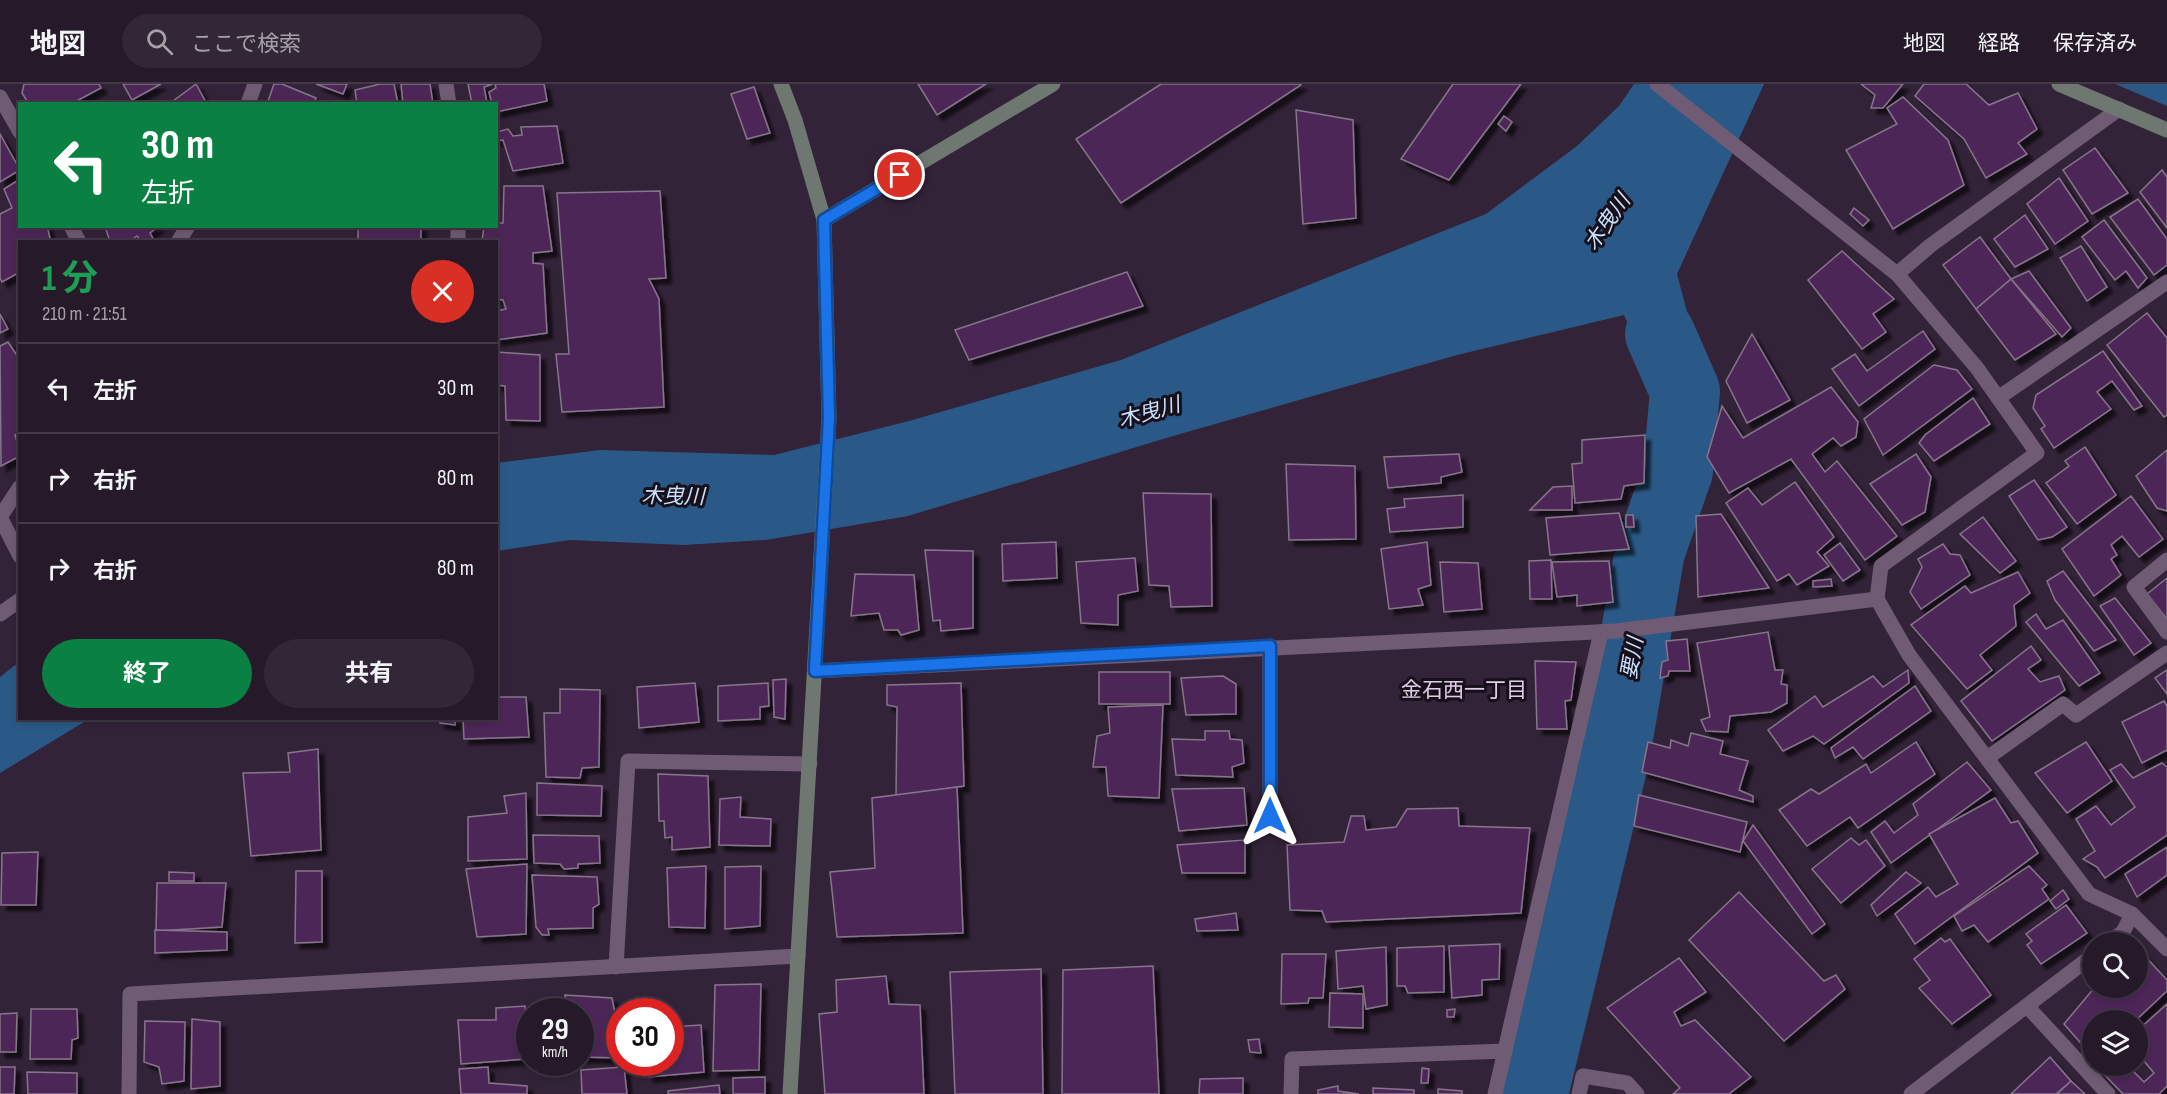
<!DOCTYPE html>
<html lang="ja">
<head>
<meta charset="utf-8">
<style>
  :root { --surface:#261a2a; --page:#322736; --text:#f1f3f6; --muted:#a4a1a8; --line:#423847; --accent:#0b8043 }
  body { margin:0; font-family:"Sofia Sans Condensed","Noto Sans JP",sans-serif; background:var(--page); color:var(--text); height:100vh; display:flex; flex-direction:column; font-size:22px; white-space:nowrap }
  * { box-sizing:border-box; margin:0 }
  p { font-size:20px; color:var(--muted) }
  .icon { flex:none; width:33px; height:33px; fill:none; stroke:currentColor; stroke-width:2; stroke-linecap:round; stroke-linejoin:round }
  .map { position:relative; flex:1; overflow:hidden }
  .panel { position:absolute; left:18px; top:156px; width:480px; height:480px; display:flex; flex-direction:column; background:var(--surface); border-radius:0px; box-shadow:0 3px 9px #0003,0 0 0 2px var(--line) }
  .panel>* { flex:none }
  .top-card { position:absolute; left:18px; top:18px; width:480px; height:126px; border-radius:0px; box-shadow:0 3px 9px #0003,0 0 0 2px var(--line); background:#0b8043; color:#fff; overflow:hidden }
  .buttons { position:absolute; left:2082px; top:848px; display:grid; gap:12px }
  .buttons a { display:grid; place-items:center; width:66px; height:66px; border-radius:50%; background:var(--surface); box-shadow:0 3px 9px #0003,0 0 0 2px var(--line); font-size:30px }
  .speed { position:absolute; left:516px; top:914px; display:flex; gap:12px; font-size:30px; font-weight:700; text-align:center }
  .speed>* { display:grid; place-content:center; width:78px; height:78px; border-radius:50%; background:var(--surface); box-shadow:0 3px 9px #0003,0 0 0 2px var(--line); line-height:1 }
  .speed small { font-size:15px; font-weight:400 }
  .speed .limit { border:9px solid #d22; background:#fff; color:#111 }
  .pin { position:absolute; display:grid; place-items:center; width:51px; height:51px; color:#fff; margin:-26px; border:3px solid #fff; border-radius:50%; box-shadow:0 2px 6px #0007 }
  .me { position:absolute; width:66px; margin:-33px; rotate:0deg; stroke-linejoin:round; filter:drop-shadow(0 0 4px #0008) }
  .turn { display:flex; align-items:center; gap:21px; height:126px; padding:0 24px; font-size:27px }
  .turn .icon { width:78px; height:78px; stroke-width:2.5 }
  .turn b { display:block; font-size:42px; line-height:51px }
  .round { display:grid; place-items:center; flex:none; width:63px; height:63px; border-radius:32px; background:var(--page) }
  .summary { display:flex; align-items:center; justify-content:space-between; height:102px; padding:0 24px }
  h1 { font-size:36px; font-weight:700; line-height:45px; color:#1e9e55 }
  .action { display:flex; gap:12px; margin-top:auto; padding:12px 24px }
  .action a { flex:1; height:69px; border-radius:36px; background:var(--accent); color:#fff; font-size:24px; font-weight:700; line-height:69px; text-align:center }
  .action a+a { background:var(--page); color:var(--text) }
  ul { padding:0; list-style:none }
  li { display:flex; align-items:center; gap:18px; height:90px; padding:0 24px; border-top:2px solid var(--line) }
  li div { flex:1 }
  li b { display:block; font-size:22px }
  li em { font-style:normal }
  header { display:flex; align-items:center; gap:36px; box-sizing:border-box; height:84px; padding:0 30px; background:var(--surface); border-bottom:2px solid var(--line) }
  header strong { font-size:28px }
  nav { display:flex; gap:33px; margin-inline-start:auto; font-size:21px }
  .search { width:420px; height:54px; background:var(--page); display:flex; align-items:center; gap:15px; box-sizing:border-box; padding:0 21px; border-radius:33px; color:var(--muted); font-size:22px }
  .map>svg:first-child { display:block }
  .water { fill:#2a5987 }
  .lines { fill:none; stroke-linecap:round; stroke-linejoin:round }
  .river { stroke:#2a5987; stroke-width:70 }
  .building { fill:#4e2858; stroke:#87748c; stroke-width:1.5; filter:url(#shadow) }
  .street { stroke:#6f5c74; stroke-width:15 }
  .secondary { stroke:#6e7871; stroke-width:15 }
  .route-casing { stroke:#114b97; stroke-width:15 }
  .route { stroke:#1a73e8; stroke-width:10 }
  .labels { text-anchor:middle; stroke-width:6; stroke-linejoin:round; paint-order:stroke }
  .water-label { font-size:21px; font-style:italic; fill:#c7e1fe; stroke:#170f19 }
  .neighbourhood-label { font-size:21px; fill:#e1cce7; stroke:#170f19 }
</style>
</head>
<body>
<header>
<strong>地図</strong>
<div class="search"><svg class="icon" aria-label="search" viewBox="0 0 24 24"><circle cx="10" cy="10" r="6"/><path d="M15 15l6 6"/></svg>ここで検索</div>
<nav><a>地図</a><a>経路</a><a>保存済み</a></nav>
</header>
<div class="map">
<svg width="2167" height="1010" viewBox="0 0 2167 1010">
  <defs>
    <filter id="shadow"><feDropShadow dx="5.5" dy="5.5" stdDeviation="1.5" flood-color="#0009"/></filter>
  </defs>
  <rect width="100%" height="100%" fill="#332338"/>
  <g class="water">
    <polygon points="1634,0 1764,0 1677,190 1710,315 1700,353 1655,328 1640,266 1624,231 1457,271 1173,352 908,432 766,456 684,461 570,456 497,467 497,379 600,366 774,371 909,337 1121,276 1486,130 1577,62 1619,22"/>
    <polygon points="2115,0 2167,0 2167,22"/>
    <polygon points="19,578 20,634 89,635 0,689 0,593"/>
  </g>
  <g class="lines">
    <polyline class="river" points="1533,1010 1615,671 1650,467 1678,387 1685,307 1660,250"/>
  </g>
  <g class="building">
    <polygon points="24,0 99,0 101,4 71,20 29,20 22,9"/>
    <polygon points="123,0 161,0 132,16"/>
    <polygon points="196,0 207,20 169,20"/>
    <polygon points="274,0 282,0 316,14 314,20 267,20"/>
    <polygon points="316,0 347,0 343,10"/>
    <polygon points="380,0 394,0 398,20 357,20 355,6"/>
    <polygon points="401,0 430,0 433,20 403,20"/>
    <polygon points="468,0 493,0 484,3 487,19 472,20"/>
    <polygon points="495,0 544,0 547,17 496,28 496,20 492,20 489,8 496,4"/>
    <polygon points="918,0 986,0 937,31"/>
    <polygon points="1161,0 1300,0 1301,1 1121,119 1076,55"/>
    <polygon points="1453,0 1521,0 1449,96 1401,75"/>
    <polygon points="1861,0 1903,0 1883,24 1871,24 1875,11"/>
    <polygon points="1924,0 1966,0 1989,21 2018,9 2037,45 2018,59 2027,70 1986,94 1964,55 1915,12"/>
    <polygon points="754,3 770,49 747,55 731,10"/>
    <polygon points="1903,13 1948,56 1964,101 1893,145 1846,66 1897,40 1887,24"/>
    <polygon points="1296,26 1353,36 1356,134 1303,140"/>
    <polygon points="1504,32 1512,38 1506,47 1498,40"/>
    <polygon points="557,42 563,79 513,87 503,56 496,57 496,48 508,45 513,52 522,51 521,43"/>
    <polygon points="0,50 20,86 0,98"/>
    <polygon points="2095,64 2128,109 2092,130 2063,86"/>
    <polygon points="2162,86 2167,93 2167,144 2140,108"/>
    <polygon points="2059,94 2088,137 2055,160 2027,120"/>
    <polygon points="20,95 20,142 47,142 51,158 20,158 20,188 2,198 0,194 0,130 12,124 4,105"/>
    <polygon points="504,102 543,102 552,167 533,169 533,179 543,180 547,249 496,256 496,227 506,225 503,216 496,215 496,158 482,158 484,142 496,142 496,139 503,139"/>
    <polygon points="660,107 666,194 649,195 659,215 664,323 562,328 556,270 569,270 557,109"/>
    <polygon points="2138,115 2167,155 2167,181 2154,191 2110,133"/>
    <polygon points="1854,124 1869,136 1863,142 1850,130"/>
    <polygon points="2025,131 2048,165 2015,183 1994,155"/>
    <polygon points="2104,136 2147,194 2138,204 2126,187 2115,196 2082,153"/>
    <polygon points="105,142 159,142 150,149 155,158 142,158 137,152 128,158 110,158"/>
    <rect x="358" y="142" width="63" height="16"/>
    <polygon points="1980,153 2011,195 1976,225 1943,181"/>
    <polygon points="2081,162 2107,203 2087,217 2060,174"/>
    <polygon points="1842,167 1894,215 1873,230 1886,248 1862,265 1808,196"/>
    <polygon points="2029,187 2071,244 2062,253 2011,195"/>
    <polygon points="1127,188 1143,222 969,276 955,246"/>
    <polygon points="2011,195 2056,250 2015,276 1976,225"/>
    <polygon points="2147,229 2167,254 2167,331 2164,333 2107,261"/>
    <polygon points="0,230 8,245 0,249"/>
    <polygon points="1923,247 1935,265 1859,322 1832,285 1855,270 1867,287"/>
    <polygon points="1752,250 1790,316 1747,339 1726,297"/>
    <polygon points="8,258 20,276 20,347 15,351 20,367 18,373 1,382 0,262"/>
    <polygon points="2103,267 2142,322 2134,326 2112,297 2097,308 2111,325 2054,364 2041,345 2045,342 2033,324 2036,311"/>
    <polygon points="496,268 540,271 540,337 506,336 505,302 496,301"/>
    <polygon points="1934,281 1957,286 1972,305 1883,371 1864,335"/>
    <polygon points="1831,303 1858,338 1856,353 1841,362 1833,354 1812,370 1825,388 1837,377 1897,452 1865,476 1791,375 1729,409 1707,373 1722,322 1743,354"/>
    <polygon points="1973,314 1990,340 1934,377 1919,359 1925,351"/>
    <polygon points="1645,351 1644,399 1624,402 1621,415 1575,419 1572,380 1582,379 1582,356"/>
    <polygon points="2085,363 2116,411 2077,440 2046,399 2069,382 2065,377"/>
    <polygon points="2167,366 2167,427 2157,424 2136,392"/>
    <polygon points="1459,370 1462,388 1441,393 1441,399 1388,404 1384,373"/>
    <polygon points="1916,370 1931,393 1925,428 1902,441 1870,400"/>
    <polygon points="1286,380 1355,382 1356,455 1289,456"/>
    <polygon points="2034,396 2067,443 2052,453 2038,456 2009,412"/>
    <polygon points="1795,398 1834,453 1817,468 1829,482 1797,501 1789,490 1777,497 1726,419 1748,404 1762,421"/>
    <polygon points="1572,402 1572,426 1530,426 1553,403"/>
    <polygon points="1143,409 1211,410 1212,522 1171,523 1169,502 1149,501"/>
    <polygon points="1463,411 1463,443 1390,448 1387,425 1405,423 1404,415"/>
    <polygon points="2131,412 2163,455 2139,473 2122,452 2111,461 2117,471 2111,475 2121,491 2094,512 2062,465"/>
    <polygon points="1619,429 1629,465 1550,471 1546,434"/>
    <polygon points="1721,430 1769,504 1698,513 1696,432"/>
    <polygon points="1626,431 1633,431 1634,443 1626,443"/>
    <polygon points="1983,433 2016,477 2000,489 1960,450"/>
    <polygon points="1056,458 1057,494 1003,497 1002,460"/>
    <polygon points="1427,458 1431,501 1418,505 1423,521 1389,525 1381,465"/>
    <polygon points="1840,459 1860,486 1843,497 1824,471"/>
    <polygon points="1943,460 1950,470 1960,471 1970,491 1921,525 1910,508 1922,483 1918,475"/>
    <polygon points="925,466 973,467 973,544 941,547 940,536 933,537"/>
    <polygon points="1135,474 1138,507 1118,511 1118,541 1081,539 1076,478"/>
    <polygon points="1551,476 1552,515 1530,515 1529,477"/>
    <polygon points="1609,477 1613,518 1577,522 1577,511 1557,513 1552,478"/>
    <polygon points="1440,478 1478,479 1482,525 1444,528"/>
    <polygon points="2063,487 2116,556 2094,567 2055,516 2047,497"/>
    <polygon points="2018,488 2030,509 2014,521 2016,542 1980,571 1992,586 1967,605 1911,541 1965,502 1971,509"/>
    <polygon points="855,490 914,491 919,546 901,551 898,546 884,546 879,529 851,532"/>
    <polygon points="2167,494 2167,535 2147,510"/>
    <polygon points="1831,495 1832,502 1813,503 1813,497"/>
    <polygon points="2115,514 2151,559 2134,571 2100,522"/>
    <polygon points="2036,530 2046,545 2063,536 2100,589 2079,602 2026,538"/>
    <polygon points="1768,548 1775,586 1783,586 1781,600 1787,601 1787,619 1771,628 1730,632 1728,648 1706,647 1701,636 1710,633 1697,559"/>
    <polygon points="1687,555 1690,587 1669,587 1668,592 1660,594 1662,578 1668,576 1666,557"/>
    <polygon points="2031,562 2041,576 2028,585 2040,598 2059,592 2065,606 1992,657 1961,617"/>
    <polygon points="1535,577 1576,578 1571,616 1565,617 1567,645 1537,645"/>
    <polygon points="1908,586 1909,599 1824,660 1813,652 1783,667 1768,646 1815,612 1823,623 1873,592 1883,603"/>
    <polygon points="2167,586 2167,610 2155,594"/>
    <rect x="1099" y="588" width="71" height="32"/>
    <polygon points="1223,592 1236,600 1236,630 1186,631 1181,594"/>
    <polygon points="786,595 785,635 774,633 773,596"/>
    <polygon points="695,599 699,638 639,644 637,603"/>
    <polygon points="768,599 769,622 760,623 760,635 718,637 718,602"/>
    <polygon points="961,599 964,702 896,712 897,623 887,621 887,601"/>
    <polygon points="1915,602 1931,627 1863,675 1853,663 1835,674 1831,664"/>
    <polygon points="560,605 600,606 599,683 582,684 580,694 546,693 544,629 560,629"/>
    <polygon points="496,613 526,613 529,653 464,655 463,634 496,634"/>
    <polygon points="2164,617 2167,622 2167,666 2142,679 2122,638"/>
    <polygon points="1163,621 1159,714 1108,712 1106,683 1093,683 1097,652 1110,649 1108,623"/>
    <polygon points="439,634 455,634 455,641 440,639"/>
    <polygon points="1205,647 1229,647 1230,655 1242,656 1244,679 1232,683 1233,693 1176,691 1172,655 1205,656"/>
    <polygon points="1691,649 1723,657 1720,670 1748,677 1739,706 1753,712 1753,718 1642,688 1648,658 1670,664 1671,656 1688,662"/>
    <polygon points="1916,658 1935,690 1858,744 1850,733 1807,762 1779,726 1811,705 1819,710 1866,680 1871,689"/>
    <polygon points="2086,658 2112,697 2067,729 2035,689"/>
    <polygon points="318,665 321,766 251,772 243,689 290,688 288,669"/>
    <polygon points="1967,678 1991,706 1891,779 1871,748 1885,737 1894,749 1918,731 1913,720"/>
    <polygon points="2162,679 2167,683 2167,751 2105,794 2097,783 2083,775 2095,767 2076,735 2096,722 2111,741 2135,723 2110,686 2121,680 2133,694"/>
    <polygon points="658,690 708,692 710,763 672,766 672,753 665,754 664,737 659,737"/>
    <polygon points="537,699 602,702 601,732 537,731"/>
    <polygon points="957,703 963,849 837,853 830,788 875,784 872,714"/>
    <polygon points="1244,704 1247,741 1179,747 1172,705"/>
    <polygon points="526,709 527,775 468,777 468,733 507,729 504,712"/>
    <polygon points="1639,711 1747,738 1740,768 1634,742"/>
    <polygon points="741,713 740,733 771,735 770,762 719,761 720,715"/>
    <polygon points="1995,714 2011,739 2018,737 2038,769 1915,860 1895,830 1928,803 1936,813 1958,800 1929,750"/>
    <polygon points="1458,724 1459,742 1530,744 1521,829 1326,838 1322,827 1290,826 1287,761 1344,758 1351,732 1364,732 1366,746 1396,743 1407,725"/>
    <polygon points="1753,741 1825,840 1812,850 1743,757"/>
    <polygon points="533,751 599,752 600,779 578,780 578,784 564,785 560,780 534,779"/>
    <polygon points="1851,754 1859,761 1866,756 1885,782 1841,819 1812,785"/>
    <polygon points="1245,756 1245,789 1182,789 1177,761"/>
    <polygon points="2167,763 2167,791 2137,813 2125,790"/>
    <polygon points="38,768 36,821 1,821 2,769"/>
    <polygon points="527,780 526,850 477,853 466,785"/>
    <polygon points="706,782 705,844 669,843 667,784"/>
    <polygon points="761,782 760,842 725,845 725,783"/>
    <polygon points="2029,782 2047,801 2042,805 2049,815 1988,858 1974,841 1962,847 1954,832"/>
    <polygon points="296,787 322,787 322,858 295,859"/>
    <polygon points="169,788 194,789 194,797 169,797"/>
    <polygon points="1906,788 1921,799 1877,832 1871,821"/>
    <polygon points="532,791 597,793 599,820 593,824 593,844 548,845 549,851 542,851 536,843"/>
    <polygon points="157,799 226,799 222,843 156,847"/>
    <polygon points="2063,806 2069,815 2056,825 2050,817"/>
    <polygon points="1739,808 1824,897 1836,891 1845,905 1784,957 1689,856"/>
    <polygon points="2066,821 2087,849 2041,880 2027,861 2032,857 2026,850"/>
    <polygon points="1236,829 1238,846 1197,847 1195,835"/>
    <polygon points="155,846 227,848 227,866 155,869"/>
    <polygon points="1941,854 1945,858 1950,855 1991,911 1952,940 1919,904 1930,896 1914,875"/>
    <polygon points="1500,860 1499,895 1482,896 1482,911 1452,914 1449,862"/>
    <polygon points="1444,862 1444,908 1408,909 1405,902 1397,902 1397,864"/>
    <polygon points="1386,863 1387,921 1366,925 1363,902 1338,905 1336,867"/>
    <polygon points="1282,870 1326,870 1323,914 1309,914 1308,919 1281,920"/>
    <polygon points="2143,870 2167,896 2167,907 2136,936 2092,936 2092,972 2064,940 2095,903 2138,903 2138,875"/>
    <polygon points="1679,874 1706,908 1674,928 1681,942 1695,936 1751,993 1729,1010 1673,1010 1680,1004 1607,924"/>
    <polygon points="1153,882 1159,1010 1062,1010 1063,886"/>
    <polygon points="1041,885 1043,1010 955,1010 950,888"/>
    <polygon points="886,892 889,920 920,921 924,1010 825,1010 819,930 837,928 836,896"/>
    <polygon points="761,900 759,986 713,987 715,901"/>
    <polygon points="1330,909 1363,910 1363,944 1329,943"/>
    <polygon points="565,911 612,914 615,929 620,928 620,974 580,973 580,927 567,927"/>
    <polygon points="2167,920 2167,1002 2159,1010 2123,1010 2100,986 2106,981 2127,981 2144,998 2154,989 2138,970 2138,946"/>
    <polygon points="525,922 527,975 461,980 458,936 496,936 496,924"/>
    <polygon points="31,925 77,925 78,954 72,956 71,975 30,975"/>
    <polygon points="1455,925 1454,933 1447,933 1447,926"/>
    <polygon points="17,929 16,968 0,968 0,930"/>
    <polygon points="192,935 220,938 220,1002 191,1005"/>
    <polygon points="145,937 185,938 184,997 162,1000 159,983 144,978"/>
    <polygon points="701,941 704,988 648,993 647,978 670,978 670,943"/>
    <polygon points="1259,955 1261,969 1250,968 1248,956"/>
    <polygon points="2050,973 2071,997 2056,1010 2011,1010"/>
    <polygon points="0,983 15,983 14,1010 0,1010"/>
    <polygon points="488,983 489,999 527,1002 527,1010 461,1010 459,985"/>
    <polygon points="624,983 627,1010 582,1010 581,986"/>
    <polygon points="1422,984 1429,985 1428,999 1421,999"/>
    <polygon points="27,988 77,989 77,1010 28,1010"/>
    <polygon points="765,993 765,1010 733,1010 733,994"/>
    <polygon points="1243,994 1243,1010 1199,1010 1200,995"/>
    <polygon points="2071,997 2085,1010 2057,1010"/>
    <polygon points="719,1001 720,1010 668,1010 668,1007"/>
    <polygon points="1338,1002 1338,1007 1359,1010 1318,1010 1318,1006"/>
    <polygon points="1373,1004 1414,1006 1414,1010 1373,1010"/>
    <polygon points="1438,1005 1462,1007 1462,1010 1438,1010"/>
  </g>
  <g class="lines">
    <g class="street">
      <polyline points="446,0 449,20"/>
      <polyline points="1657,0 1897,190 1977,284 2037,369 1881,482 1877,515"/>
      <polyline points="0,13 20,48"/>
      <polyline points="248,20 255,0"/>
      <polyline points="71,142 79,158"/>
      <polyline points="178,158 188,142"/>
      <polyline points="458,158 458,142"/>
      <polyline points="1897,190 1931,161 2119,25"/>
      <polyline points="1998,314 2167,198"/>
      <polyline points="0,433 20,472"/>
      <polyline points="0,433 20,403"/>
      <polyline points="2167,476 2134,503 2167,548"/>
      <polyline points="0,530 20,516"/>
      <polyline points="1270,562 1270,732"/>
      <polyline points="815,587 1616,547 1877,515 1909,571 2089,810 2132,830 2167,865"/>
      <polyline points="1987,674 2063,620 2076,631 2167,569"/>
      <polyline points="2110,858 2123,848 2132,830"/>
      <polyline points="616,883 628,677 810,680"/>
      <polyline points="2027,922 2108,1010"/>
      <polyline points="129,1010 130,910 798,872"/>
      <polyline points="1291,1010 1292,975 1505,967"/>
      <polyline points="1495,1010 1601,548"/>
      <polyline points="1579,1010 1583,992 1627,999 1637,1010"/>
      <polyline points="1911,1010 2092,872"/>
    </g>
    <g class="secondary">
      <polyline points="781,0 795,36 824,136 1053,0"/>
      <polyline points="2059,0 2167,46"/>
      <polyline points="790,1010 829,334 824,136"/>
    </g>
  </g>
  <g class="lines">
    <g class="route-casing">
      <polyline id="route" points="900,91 824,136 829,334 815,587 1270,562 1270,732"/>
    </g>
    <use href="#route" class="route"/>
  </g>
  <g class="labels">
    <g class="water-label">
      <text transform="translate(1607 138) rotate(-55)" y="7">木曳川</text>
      <text transform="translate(1149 328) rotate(-15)" y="7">木曳川</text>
      <text transform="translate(673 412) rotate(1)" y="7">木曳川</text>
      <text transform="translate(1632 574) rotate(-80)" y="7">要川</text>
    </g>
    <g class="neighbourhood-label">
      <text x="1464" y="613">金石西一丁目</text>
    </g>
  </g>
</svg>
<div class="buttons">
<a><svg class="icon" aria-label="search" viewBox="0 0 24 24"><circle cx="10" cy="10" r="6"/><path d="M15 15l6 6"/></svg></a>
<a><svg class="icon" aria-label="layers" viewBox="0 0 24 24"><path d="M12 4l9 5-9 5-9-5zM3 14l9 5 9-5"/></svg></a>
</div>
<div class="speed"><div>29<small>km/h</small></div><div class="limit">30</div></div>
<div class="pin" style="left:900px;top:91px;background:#d93025"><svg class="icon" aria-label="arrive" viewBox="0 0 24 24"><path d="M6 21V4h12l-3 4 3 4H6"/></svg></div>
<svg class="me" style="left:1270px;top:732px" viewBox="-20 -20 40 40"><path d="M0-17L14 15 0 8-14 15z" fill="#1a73e8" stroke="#fff" stroke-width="4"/></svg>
<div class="top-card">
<div class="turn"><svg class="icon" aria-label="left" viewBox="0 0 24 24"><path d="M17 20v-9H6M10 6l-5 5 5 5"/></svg><div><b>30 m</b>左折</div></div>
</div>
<section class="panel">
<div class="summary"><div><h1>1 分</h1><p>210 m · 21:51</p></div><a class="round" style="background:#d93025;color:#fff"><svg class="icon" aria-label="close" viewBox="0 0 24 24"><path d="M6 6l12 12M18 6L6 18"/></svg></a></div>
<ul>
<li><svg class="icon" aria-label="left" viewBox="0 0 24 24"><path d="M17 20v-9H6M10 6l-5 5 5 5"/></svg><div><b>左折</b></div><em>30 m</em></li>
<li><svg class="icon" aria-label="right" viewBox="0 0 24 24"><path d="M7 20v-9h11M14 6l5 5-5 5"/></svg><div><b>右折</b></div><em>80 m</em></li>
<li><svg class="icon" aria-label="right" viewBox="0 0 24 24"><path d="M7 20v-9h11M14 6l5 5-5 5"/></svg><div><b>右折</b></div><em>80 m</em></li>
</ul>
<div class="action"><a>終了</a><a>共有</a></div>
</section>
</div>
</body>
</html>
